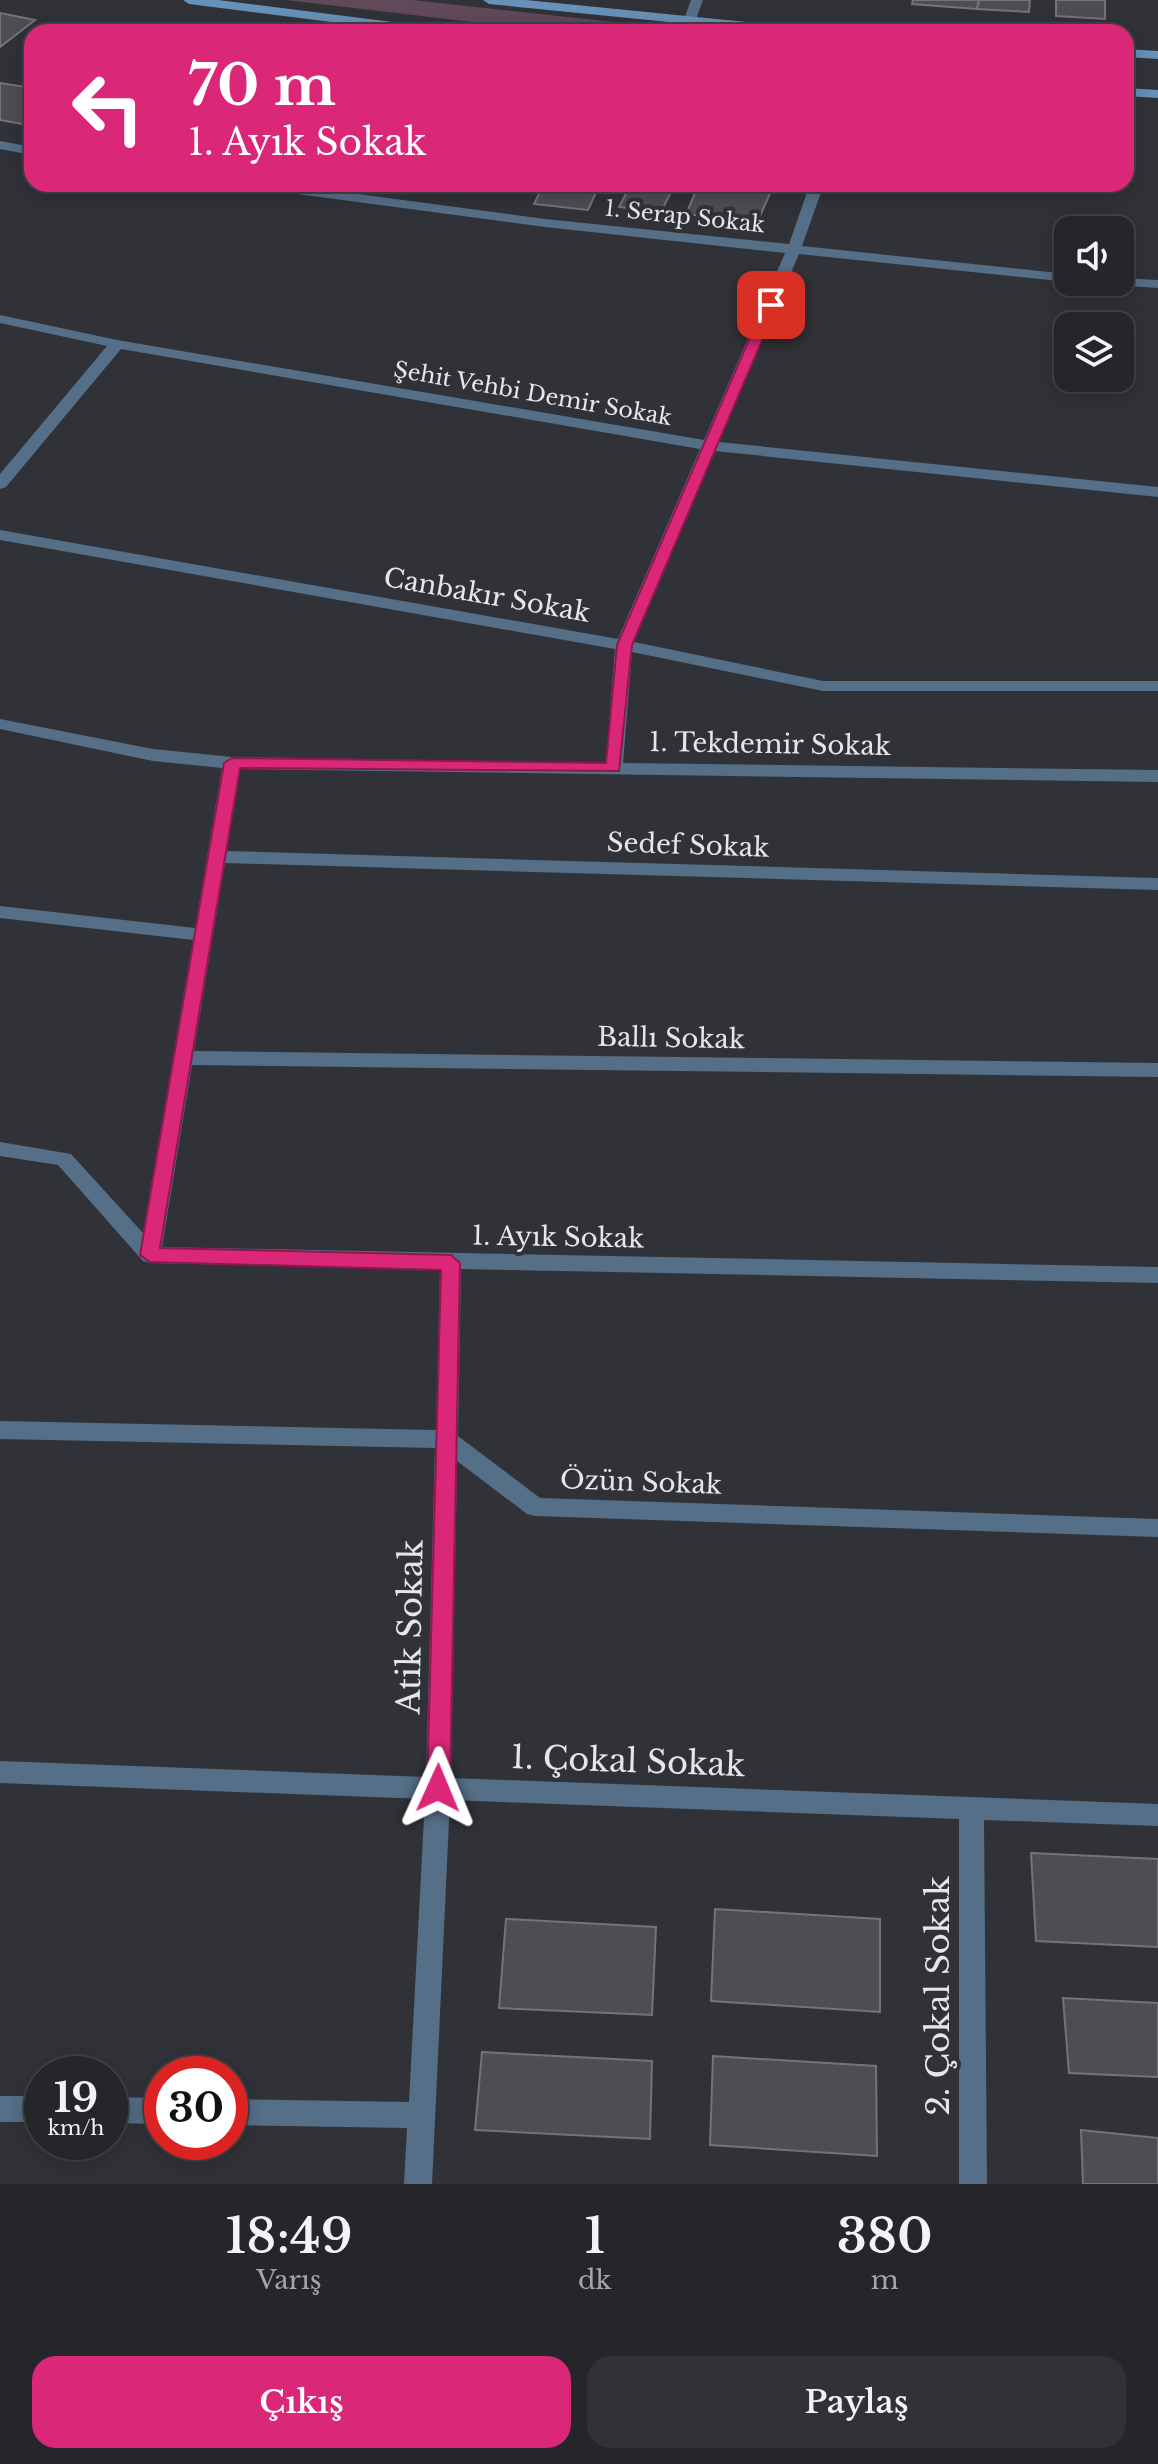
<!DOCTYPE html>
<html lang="tr">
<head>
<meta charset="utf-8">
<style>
  :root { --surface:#25262a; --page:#313236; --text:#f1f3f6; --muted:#a3a5a8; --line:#424347; --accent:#db2777 }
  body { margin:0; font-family:"Libre Baskerville",serif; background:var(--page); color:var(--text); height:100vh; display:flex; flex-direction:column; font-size:30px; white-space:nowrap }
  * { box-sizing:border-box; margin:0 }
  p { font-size:26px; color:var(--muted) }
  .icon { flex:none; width:44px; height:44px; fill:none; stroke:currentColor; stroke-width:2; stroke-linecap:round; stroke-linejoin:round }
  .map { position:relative; height:2184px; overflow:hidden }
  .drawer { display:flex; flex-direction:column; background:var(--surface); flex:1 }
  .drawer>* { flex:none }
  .top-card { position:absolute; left:24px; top:24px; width:1110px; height:168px; border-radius:24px; box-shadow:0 4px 20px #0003,0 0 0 2px var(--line); background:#db2777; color:#fff; overflow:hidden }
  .controls { position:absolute; left:1054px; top:216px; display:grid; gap:16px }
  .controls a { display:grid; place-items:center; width:80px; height:80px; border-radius:16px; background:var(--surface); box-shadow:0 4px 20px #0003,0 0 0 2px var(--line); font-size:40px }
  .speed { position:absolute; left:24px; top:2056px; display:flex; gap:16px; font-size:40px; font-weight:700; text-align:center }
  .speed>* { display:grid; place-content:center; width:104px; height:104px; border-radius:50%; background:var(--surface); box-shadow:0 4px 20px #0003,0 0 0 2px var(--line); line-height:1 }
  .speed small { font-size:20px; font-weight:400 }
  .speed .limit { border:12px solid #d22; background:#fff; color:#111 }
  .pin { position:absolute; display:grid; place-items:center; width:68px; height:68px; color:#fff; margin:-34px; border-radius:16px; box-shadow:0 4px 12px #0006 }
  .me { position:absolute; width:88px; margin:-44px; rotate:1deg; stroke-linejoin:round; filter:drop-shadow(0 0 6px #0008) }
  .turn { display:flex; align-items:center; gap:28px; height:168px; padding:0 32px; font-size:36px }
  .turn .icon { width:104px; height:104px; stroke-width:2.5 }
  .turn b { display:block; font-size:56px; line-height:68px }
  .eta { display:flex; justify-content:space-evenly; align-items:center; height:136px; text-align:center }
  .eta b { font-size:48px; font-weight:600; line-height:56px }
  .action { display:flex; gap:16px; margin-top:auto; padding:16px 32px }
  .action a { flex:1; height:92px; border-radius:24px; background:var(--accent); color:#fff; font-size:32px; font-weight:600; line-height:92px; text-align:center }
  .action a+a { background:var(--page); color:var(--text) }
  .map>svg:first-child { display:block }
  .green { fill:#604958 }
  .building { fill:#4f4c52; stroke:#757279; stroke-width:2 }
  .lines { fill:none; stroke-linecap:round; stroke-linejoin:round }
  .minor { fill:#556f88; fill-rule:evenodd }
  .secondary { fill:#6791b7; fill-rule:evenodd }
  .route { fill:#db2777; stroke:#8e194d; stroke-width:2 }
  .labels { text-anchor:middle; stroke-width:8; stroke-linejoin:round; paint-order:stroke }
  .far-street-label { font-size:22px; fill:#e5e6ea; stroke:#313238 }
  .street-label { font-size:26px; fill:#e5e6ea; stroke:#313238 }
  .near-street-label { font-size:32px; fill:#e5e6ea; stroke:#313238 }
</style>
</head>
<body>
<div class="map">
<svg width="1158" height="2184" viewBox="0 0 1158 2184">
  <rect width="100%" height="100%" fill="#313238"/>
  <polygon class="green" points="286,0 412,0 705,32 557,32"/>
  <g class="building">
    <polygon points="913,0 979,0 977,9 912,4"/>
    <polygon points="979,0 1030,0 1029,12 977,9"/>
    <polygon points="1056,0 1105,0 1105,19 1056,16"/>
    <polygon points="0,13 35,20 0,47"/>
    <polygon points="59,24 110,32 51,32"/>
    <polygon points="0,83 32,88 32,114 22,124 0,120"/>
    <polygon points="544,184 600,184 588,210 534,204"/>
    <polygon points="631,184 675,184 661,212 619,207"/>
    <polygon points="699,184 715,184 771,191 757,223 686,214"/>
    <polygon points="715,184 773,184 771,191"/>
    <polygon points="1031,1853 1158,1859 1158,1947 1036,1941"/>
    <polygon points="715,1909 880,1919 880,2012 711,2001"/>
    <polygon points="506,1919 656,1927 652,2015 499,2008"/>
    <polygon points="1063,1998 1158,2003 1158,2077 1069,2073"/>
    <polygon points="482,2052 652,2061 650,2139 475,2130"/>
    <polygon points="713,2056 876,2066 877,2156 710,2145"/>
    <polygon points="1081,2130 1158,2138 1158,2184 1083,2184"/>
  </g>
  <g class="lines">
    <g class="minor">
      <polygon points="691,0 703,0 695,22 689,26 683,22"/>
      <polygon points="0,141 32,147 32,155 0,149"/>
      <polygon points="245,184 283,184 545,219 789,244 810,184 824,184 802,246 1068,274 1069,282 799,254 719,442 1158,487 1158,497 715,451 634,642 823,681 1158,681 1158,691 823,691 632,652 623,763 1158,770 1158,782 240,769 226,851 1158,878 1158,890 225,863 194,1051 1158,1063 1158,1077 192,1065 162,1247 1158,1267 1158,1283 461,1269 458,1436 540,1498 1158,1519 1158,1537 535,1516 527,1514 457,1461 451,1778 1158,1804 1158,1826 984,1820 987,2184 959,2184 959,1819 450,1800 432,2184 404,2184 407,2128 230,2125 230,2099 409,2102 425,1799 0,1783 0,1761 426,1777 435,1448 0,1439 0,1421 436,1430 440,1269 150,1263 143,1261 58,1165 0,1156 0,1142 71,1154 143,1233 193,940 0,918 0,906 195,928 222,768 153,761 0,729 0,719 153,749 232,757 606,763 615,649 0,540 0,530 618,639 700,449 121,349 6,487 0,489 0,474 107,346 0,323 0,315 117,340 704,440 785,253 545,227 252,188"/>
      <polygon points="1120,278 1158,280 1158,288 1115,285 1113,282 1120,282"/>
      <rect x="0" y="2096" width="42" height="26"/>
      <polygon points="110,2097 162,2098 162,2124 110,2123"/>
    </g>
    <g class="secondary">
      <polygon points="183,0 218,0 440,28 446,32 410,32 189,4"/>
      <polygon points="483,0 526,0 806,28 812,32 768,32 489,4"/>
      <polygon points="1126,49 1158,51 1158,59 1126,57"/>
      <polygon points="1126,88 1158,90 1158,98 1126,96"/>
    </g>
  </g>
  <polygon class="route" points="771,301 777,305 632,645 619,771 240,768 160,1248 451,1255 460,1263 450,1788 446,1795 438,1798 430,1795 427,1788 441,1270 150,1262 140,1255 224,763 232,758 606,763 617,645 764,305"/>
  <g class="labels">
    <g class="far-street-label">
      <text transform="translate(685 216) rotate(6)" y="8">1. Serap Sokak</text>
      <text transform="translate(533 393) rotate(10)" y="8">Şehit Vehbi Demir Sokak</text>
    </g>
    <g class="street-label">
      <text transform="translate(487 595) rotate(10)" y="9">Canbakır Sokak</text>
      <text transform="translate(770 744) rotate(1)" y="9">1. Tekdemir Sokak</text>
      <text transform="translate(688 845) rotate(2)" y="9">Sedef Sokak</text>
      <text transform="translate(671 1038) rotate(1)" y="9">Ballı Sokak</text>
      <text transform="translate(558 1237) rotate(1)" y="9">1. Ayık Sokak</text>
      <text transform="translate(641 1482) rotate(2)" y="9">Özün Sokak</text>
    </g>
    <g class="near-street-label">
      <text transform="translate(410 1627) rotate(-89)" y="11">Atik Sokak</text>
      <text transform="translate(628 1761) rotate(2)" y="11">1. Çokal Sokak</text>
      <text transform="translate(938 1996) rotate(-90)" y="11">2. Çokal Sokak</text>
    </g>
  </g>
</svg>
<div class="controls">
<a><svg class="icon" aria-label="sound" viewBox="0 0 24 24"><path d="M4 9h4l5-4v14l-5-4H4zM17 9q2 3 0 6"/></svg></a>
<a><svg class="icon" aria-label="layers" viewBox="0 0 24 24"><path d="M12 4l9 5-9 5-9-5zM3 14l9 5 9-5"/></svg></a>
</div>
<div class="speed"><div>19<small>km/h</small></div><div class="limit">30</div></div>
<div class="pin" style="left:771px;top:305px;background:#d93025"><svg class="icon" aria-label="arrive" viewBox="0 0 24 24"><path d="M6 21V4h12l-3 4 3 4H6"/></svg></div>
<svg class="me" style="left:438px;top:1788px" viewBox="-20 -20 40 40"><path d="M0-17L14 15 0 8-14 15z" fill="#db2777" stroke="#fff" stroke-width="4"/></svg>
<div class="top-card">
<div class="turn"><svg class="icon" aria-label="left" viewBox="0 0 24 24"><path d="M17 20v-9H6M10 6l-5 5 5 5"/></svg><div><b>70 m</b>1. Ayık Sokak</div></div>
</div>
</div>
<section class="drawer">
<div class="eta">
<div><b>18:49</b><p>Varış</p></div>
<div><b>1</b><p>dk</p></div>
<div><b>380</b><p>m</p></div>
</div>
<div class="action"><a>Çıkış</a><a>Paylaş</a></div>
</section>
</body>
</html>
